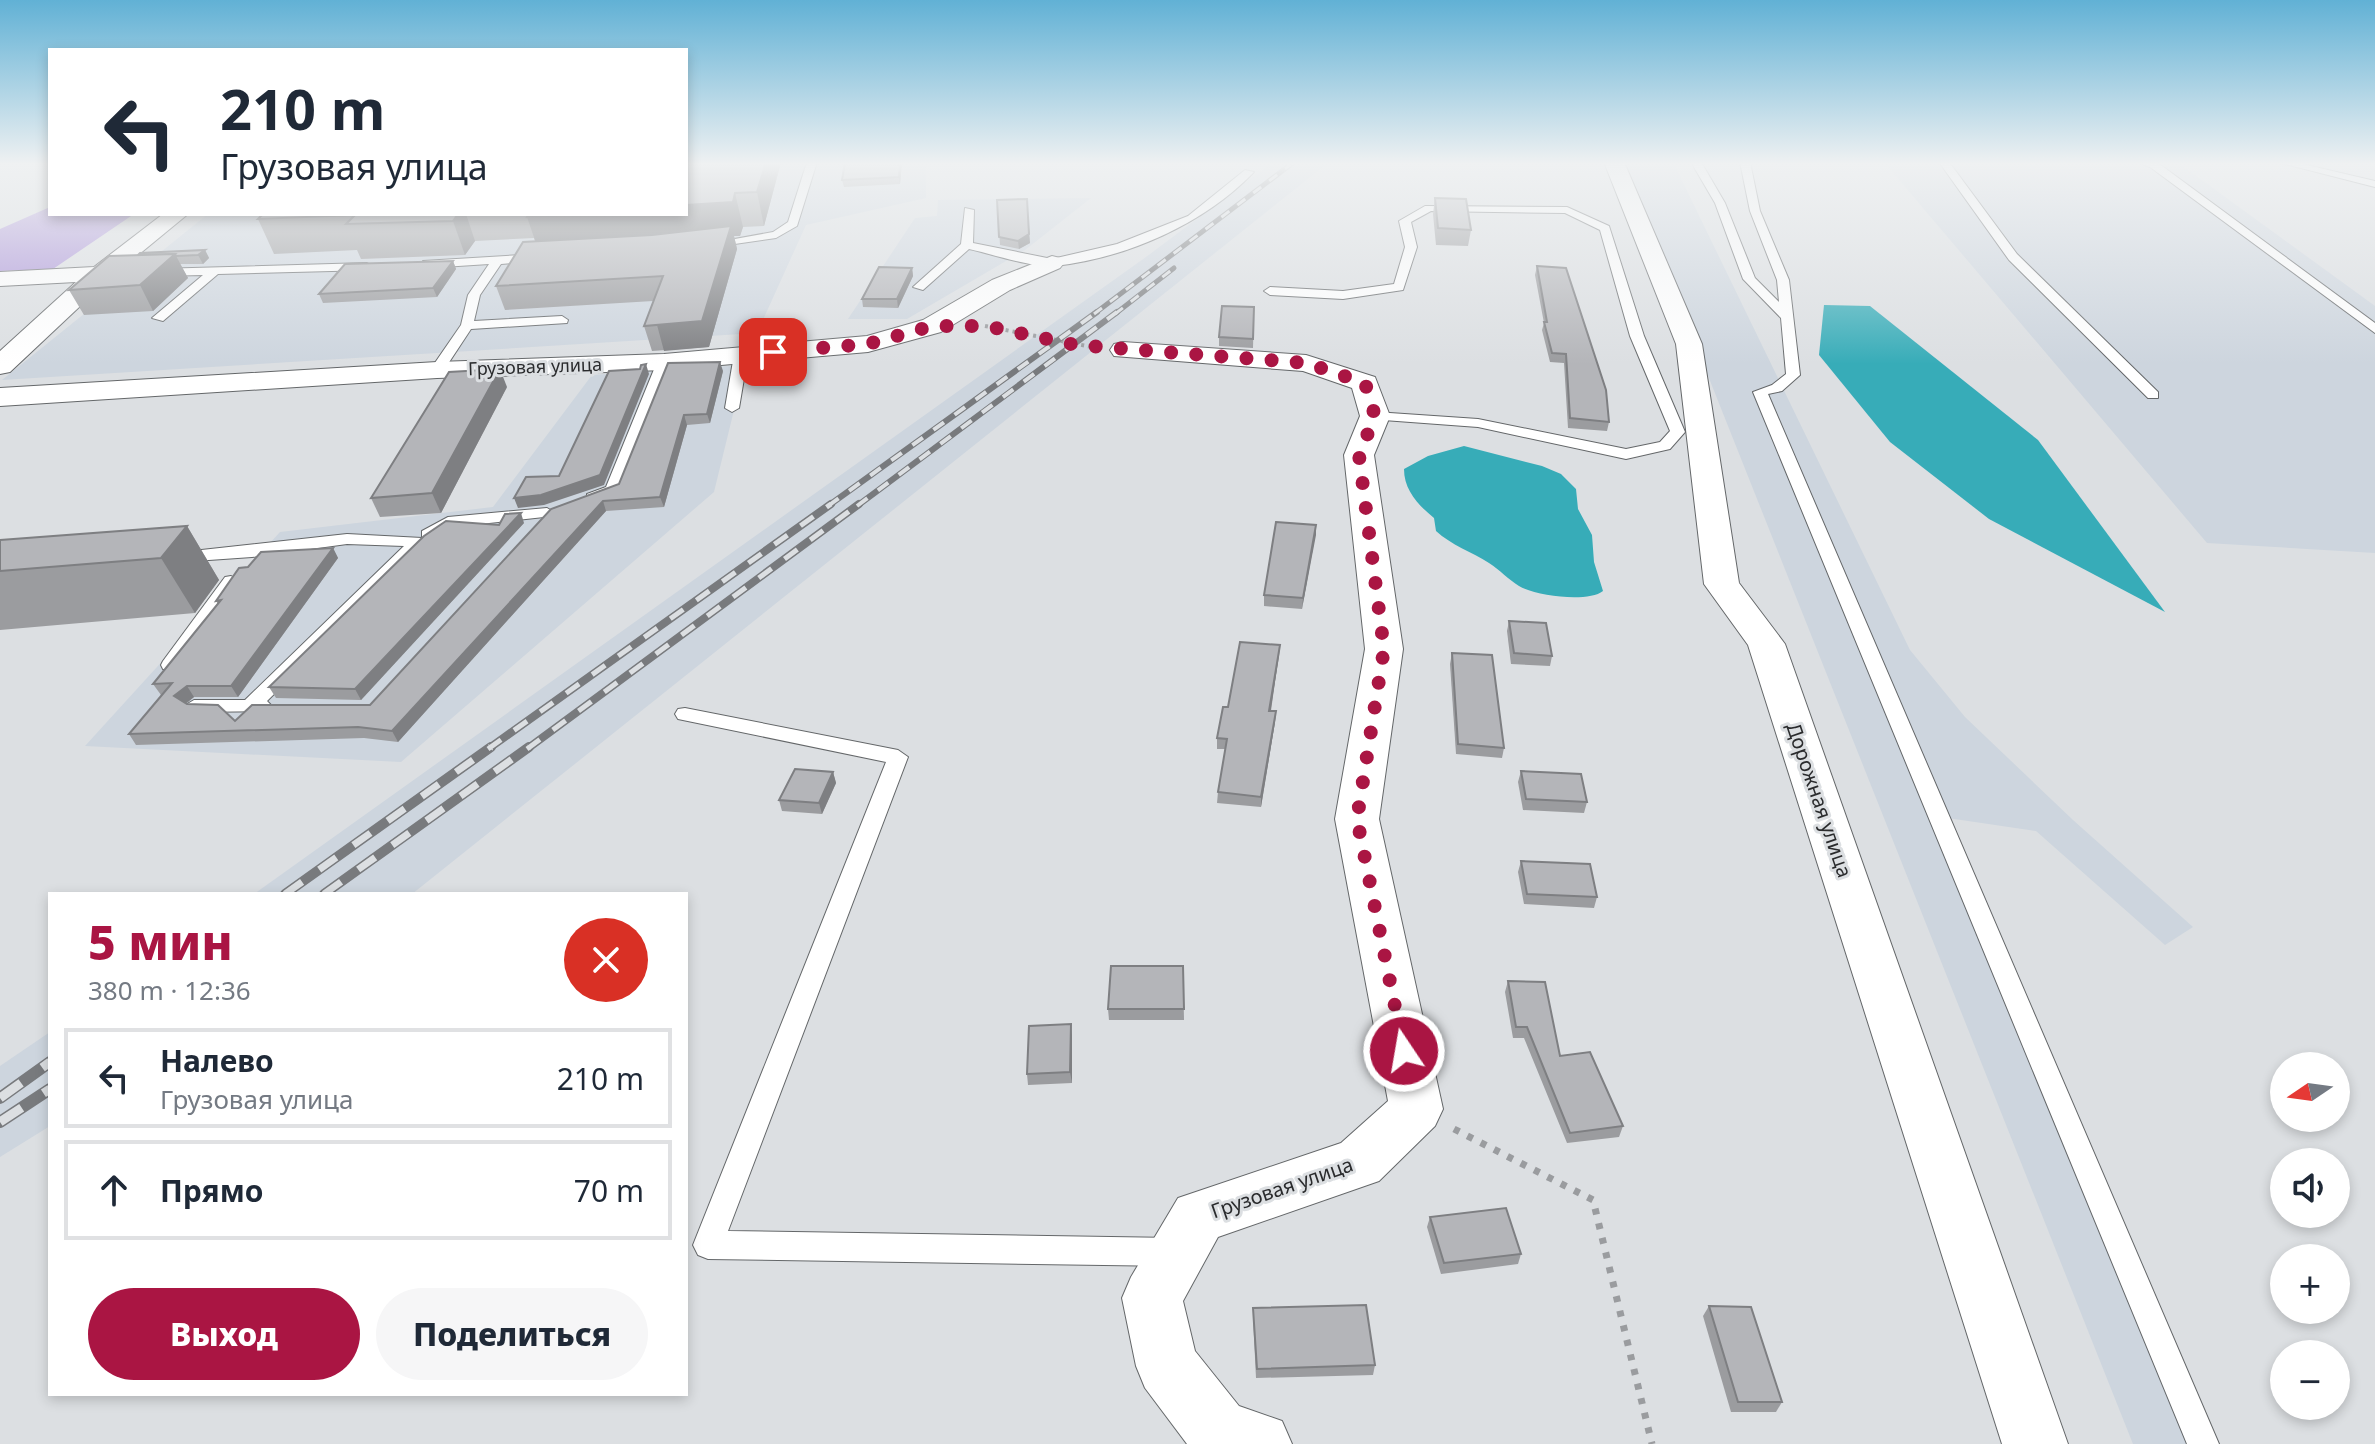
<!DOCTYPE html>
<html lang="ru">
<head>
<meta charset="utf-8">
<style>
  :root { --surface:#fff; --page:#f6f6f7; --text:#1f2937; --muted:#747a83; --line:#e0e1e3; --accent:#aa1543 }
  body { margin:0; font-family:"Noto Sans",sans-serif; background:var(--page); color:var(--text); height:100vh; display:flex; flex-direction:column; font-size:30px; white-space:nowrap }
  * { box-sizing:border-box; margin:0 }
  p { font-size:26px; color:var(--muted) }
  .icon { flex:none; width:44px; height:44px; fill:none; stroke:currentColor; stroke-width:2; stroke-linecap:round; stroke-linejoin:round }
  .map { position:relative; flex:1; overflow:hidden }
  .side { position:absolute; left:48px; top:892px; width:640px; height:504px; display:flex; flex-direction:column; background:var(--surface); border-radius:0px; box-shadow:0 4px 12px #0003 }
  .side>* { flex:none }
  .banner { position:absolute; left:48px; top:48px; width:640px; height:168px; border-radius:0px; box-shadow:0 4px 12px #0003; background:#fff; color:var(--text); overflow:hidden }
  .needle { width:52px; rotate:257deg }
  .buttons { position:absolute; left:2270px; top:1052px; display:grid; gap:16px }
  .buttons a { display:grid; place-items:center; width:80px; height:80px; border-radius:50%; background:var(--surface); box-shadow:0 4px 12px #0003; font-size:40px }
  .pin { position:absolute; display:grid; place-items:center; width:68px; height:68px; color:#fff; margin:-34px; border-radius:16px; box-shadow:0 4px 12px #0006 }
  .me { position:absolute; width:88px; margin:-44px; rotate:348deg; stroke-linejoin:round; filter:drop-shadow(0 0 6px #0008) }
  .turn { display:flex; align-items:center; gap:28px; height:168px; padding:0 40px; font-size:36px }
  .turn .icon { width:104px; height:104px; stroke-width:2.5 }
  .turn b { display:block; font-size:56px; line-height:68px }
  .round { display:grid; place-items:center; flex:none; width:84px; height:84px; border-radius:42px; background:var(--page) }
  .headline { display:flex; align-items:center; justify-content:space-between; height:136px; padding:0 40px }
  h1 { font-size:48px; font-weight:800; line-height:60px; color:var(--accent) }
  .action { display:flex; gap:16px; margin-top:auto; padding:16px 40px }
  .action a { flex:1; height:92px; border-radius:48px; background:var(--accent); color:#fff; font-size:32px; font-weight:800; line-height:92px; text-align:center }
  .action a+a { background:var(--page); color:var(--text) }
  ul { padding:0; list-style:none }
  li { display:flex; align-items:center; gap:24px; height:100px; margin:0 16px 12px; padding:0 24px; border:4px solid var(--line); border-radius:0px }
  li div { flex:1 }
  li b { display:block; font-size:30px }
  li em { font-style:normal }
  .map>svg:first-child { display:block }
  .built { fill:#cdd5de }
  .forest { fill:#ac94d9 }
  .water { fill:#37acb8 }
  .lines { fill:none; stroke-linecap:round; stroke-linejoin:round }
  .service-casing { stroke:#646769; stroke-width:2 }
  .minor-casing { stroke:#646769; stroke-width:2 }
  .path-far1 { stroke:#9a9c9f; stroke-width:4; stroke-dasharray:3 4; stroke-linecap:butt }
  .path { stroke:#9a9c9f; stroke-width:7; stroke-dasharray:6 9; stroke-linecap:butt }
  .service { fill:#fff; fill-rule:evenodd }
  .minor { fill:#fff; fill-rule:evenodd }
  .rail-far4-casing { stroke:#787a7d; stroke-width:5 }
  .rail-far3-casing { stroke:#787a7d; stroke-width:6 }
  .rail-far2-casing { stroke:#787a7d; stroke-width:8 }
  .rail-far1-casing { stroke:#787a7d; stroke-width:10 }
  .rail-casing { stroke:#787a7d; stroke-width:12 }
  .rail-far4 { stroke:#dcdfe2; stroke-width:3; stroke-dasharray:10; stroke-linecap:butt }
  .rail-far3 { stroke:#dcdfe2; stroke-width:4; stroke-dasharray:13; stroke-linecap:butt }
  .rail-far2 { stroke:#dcdfe2; stroke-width:5; stroke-dasharray:16; stroke-linecap:butt }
  .rail-far1 { stroke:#dcdfe2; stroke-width:7; stroke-dasharray:21; stroke-linecap:butt }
  .rail { stroke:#dcdfe2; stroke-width:9; stroke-dasharray:26; stroke-linecap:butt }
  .wall { fill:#9b9c9f }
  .shaded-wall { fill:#7e7f82 }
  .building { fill:#b4b5b9; stroke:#7e7f82; stroke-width:2 }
  .route { stroke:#aa1543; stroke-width:14; stroke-dasharray:0 25.2 }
  .labels { text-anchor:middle; stroke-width:6; stroke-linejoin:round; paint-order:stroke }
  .far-street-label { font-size:18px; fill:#2a2b2d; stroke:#dcdfe2 }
  .street-label { font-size:20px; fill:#2a2b2d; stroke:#dcdfe2 }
</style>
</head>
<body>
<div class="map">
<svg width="2375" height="1444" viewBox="0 0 2375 1444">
  <rect width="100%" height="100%" fill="#dcdfe2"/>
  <g class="built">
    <polygon points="686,162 926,162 926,198 806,225 757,333 2,380 208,214 686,214"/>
    <polygon points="1273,162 1329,162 412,894 254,894 1146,257"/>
    <polygon points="1623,162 1673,162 1910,650 1965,717 2073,820 2193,927 2165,945 2036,831 1941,817 2219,1444 2133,1444"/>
    <polygon points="1884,162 2177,162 2375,306 2375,553 2207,543"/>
    <polygon points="1091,198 1025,250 907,319 848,319 915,218 937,216 938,200"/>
    <polygon points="745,365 714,492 401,762 85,746 280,532 493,507 592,375"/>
    <polygon points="50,1032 50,1126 0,1157 0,1066"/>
  </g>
  <polygon class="forest" points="50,207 50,214 134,214 53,269 0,271 0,229"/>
  <g class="water">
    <polygon points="1824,305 1870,306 2038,440 2165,612 1989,519 1890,442 1819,355"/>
    <path d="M1464 446 1542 466 1561 474 1576 489 1578 509 1592 535 1594 562 1603 591C1588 603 1535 596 1519 586 1509 580 1500 570 1489 563 1472 552 1451 545 1436 531L1434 518C1418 505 1404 490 1404 469L1428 456Z"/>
  </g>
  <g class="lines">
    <g class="service-casing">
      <g id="service">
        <polygon points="807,162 817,162 797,226 776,238 707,248 707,244 773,232 788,222"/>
        <polygon points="1691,162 1701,162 1725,203 1755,278 1779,302 1777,280 1750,211 1740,162 1750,162 1760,211 1789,280 1800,375 1782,391 1768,394 2219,1444 2187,1444 1753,392 1772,385 1786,374 1781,318 1743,279 1715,203"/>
        <polygon points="1939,162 1949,162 2017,254 2158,392 2158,398 2148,398 2009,260"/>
        <polygon points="2137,162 2158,163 2375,323 2375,333 2150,167"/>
        <polygon points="2277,162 2294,162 2375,181 2375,187"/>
        <path d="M1245 170 1254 172C1204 224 1127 258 1055 266 1033 268 992 254 969 249L923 290 913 287 961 244 965 208 974 210 973 243 1052 259 1117 244 1188 216Z"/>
        <polygon points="1425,206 1567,207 1609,226 1644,336 1685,432 1670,449 1626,459 1478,427 1370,419 1370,413 1375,412 1478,419 1626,449 1660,442 1670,431 1630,336 1600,230 1565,213 1431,211 1411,222 1417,247 1403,290 1343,299 1270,295 1264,291 1270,287 1343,291 1394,284 1405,247 1399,221"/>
        <polygon points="539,254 543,255 543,261 501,264 480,295 474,321 562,316 568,320 567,323 471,329 442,373 432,373 430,370 461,325 468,295 489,264 427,268 423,267 423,261"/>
        <polygon points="367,263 373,267 371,270 218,274 163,321 152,318 203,275 160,276 156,275 156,269"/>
        <polygon points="741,351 748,355 739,408 732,412 725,408 734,355"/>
        <polygon points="664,358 671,362 621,490 599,500 587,500 587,494 606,487 657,362"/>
        <polygon points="547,508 555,513 553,516 452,527 434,539 424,539 424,546 267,701 272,706 269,711 194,712 184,706 194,700 245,700 404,546 347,544 252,557 180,562 171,557 174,553 347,534 422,538 422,531 448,517"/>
        <polygon points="231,576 240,581 177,669 163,669 161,665 163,661 225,577"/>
        <polygon points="685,708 898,750 908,757 728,1231 1174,1238 1184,1242 1189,1252 1184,1262 1174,1266 708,1259 698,1255 693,1245 886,762 678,719 675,714 678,709"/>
      </g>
    </g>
    <g class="minor-casing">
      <g id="minor">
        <polygon points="1604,162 1624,162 1702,344 1739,583 1785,644 2068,1444 2002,1444 1748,645 1704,584 1676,344"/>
        <polygon points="163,214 188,214 109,279 10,372 0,374 0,351 76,282 0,286 0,272 94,267"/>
        <polygon points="1052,256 1060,258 1064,263 1060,268 1010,290 941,332 868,352 664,370 437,378 0,406 0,388 437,362 664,354 867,336 923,320 992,280"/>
        <polygon points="1123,342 1306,355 1375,377 1390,416 1374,455 1403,649 1379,819 1443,1109 1435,1126 1379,1181 1218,1237 1183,1301 1195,1351 1239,1406 1282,1421 1292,1444 1187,1444 1145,1388 1136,1366 1122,1298 1131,1277 1178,1198 1341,1143 1388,1101 1335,819 1365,649 1344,455 1360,416 1352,388 1303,371 1114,356 1110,350 1114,344"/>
      </g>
    </g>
    <polyline class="path-far1" points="985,326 1097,348"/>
    <polyline class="path" points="1454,1129 1593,1200 1652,1444"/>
    <use href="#service" class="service"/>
    <use href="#minor" class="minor"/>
    <g class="rail-far4-casing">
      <g id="rail-far4">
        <polyline points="1094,314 1294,162"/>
        <polyline points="1115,314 1174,268"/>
      </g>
    </g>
    <g class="rail-far3-casing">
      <g id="rail-far3">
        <polyline points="828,506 1097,312"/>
        <polyline points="857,506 1117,312"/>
      </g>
    </g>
    <g class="rail-far2-casing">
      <g id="rail-far2">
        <polyline points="488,749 831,504"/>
        <polyline points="527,749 859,504"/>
      </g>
    </g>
    <g class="rail-far1-casing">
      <g id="rail-far1">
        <polyline points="285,894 491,747"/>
        <polyline points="324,894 529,747"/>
      </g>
    </g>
    <g class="rail-casing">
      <g id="rail">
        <polyline points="0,1098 50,1062"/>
        <polyline points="0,1122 50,1089"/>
      </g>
    </g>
    <use href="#rail-far4" class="rail-far4"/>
    <use href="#rail-far3" class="rail-far3"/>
    <use href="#rail-far2" class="rail-far2"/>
    <use href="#rail-far1" class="rail-far1"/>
    <use href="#rail" class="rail"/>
  </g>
  <g class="wall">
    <polygon points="781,162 764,226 743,227 740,236 734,236 737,249 709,347 652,351 644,326 653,301 505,310 496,286 535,241 534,238 475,241 465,255 361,259 357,250 274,254 258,219 263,214 686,214"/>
    <polygon points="845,162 902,162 900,184 844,187 842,180"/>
    <polygon points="1435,198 1471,230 1468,246 1436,245 1433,214"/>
    <polygon points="997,200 1030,243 1019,249 1000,245"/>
    <polygon points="205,250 209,258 203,264 180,264 188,278 153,311 84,315 69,290 138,255"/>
    <polygon points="453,261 456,269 437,297 323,303 319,294"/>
    <polygon points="1537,266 1609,422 1607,431 1568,428 1564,363 1550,362 1542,330 1544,323 1535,275"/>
    <polygon points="912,268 913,276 898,308 863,307 862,299"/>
    <polygon points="1254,307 1253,348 1219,346 1219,337"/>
    <polygon points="723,371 710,423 687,425 664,507 606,511 398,742 364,738 136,745 129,734 162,695 161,695 153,684 218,604 216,601 248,567 333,548 338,558 238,697 194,697 186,704 235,721 370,705 619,484"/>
    <polygon points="507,387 441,513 380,517 371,498"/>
    <polygon points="524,523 361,700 276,698 269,687 499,525"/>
    <polygon points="1316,525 1302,609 1264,606 1264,595"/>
    <polygon points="187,526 219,580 195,613 0,630 0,540"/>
    <polygon points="1509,621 1552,656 1550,666 1511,664 1507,631"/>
    <polygon points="1280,645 1271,711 1276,711 1275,722 1261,807 1217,803 1218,792 1225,749 1217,749 1217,738 1228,707"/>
    <polygon points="1452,653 1504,748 1502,758 1456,754 1450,664"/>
    <polygon points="1521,771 1587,802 1584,813 1523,810 1518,782"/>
    <polygon points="833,772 836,783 822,814 782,811 779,800"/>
    <polygon points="1521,861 1597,897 1594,908 1524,904 1518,872"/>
    <polygon points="1183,966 1184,1020 1109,1020 1108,1009"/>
    <polygon points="1508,981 1560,1056 1623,1126 1619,1137 1567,1143 1524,1038 1513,1038 1505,992"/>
    <polygon points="1071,1024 1072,1083 1028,1085 1027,1074"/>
    <polygon points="1430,1217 1521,1254 1518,1264 1441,1274 1427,1227"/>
    <polygon points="1709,1306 1782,1402 1776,1412 1731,1412 1703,1316"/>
    <polygon points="1253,1308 1375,1365 1373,1375 1256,1378 1253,1317"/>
  </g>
  <g class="shaded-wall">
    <polygon points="766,162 781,162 764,226 757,192"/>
    <polygon points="900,162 902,162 900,184 899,177"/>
    <polygon points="735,193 743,227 740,236 734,236 737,249 709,347 664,351 657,325 728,237 539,252 527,217 568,214 686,214 686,205"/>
    <polygon points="1027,199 1030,243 1019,249 1018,241"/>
    <polygon points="458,214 466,214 475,241 465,255 453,221"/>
    <polygon points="205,250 209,258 203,264 198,255"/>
    <polygon points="175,254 188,278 153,311 140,285"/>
    <polygon points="453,261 456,269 437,297 433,288"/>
    <polygon points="912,268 913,276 898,308 897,299"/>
    <polygon points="720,362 723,371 710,423 707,414"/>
    <polygon points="646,364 649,374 604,485 544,505 518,508 514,498 600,475"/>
    <polygon points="500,369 507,387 441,513 432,493"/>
    <polygon points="684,415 687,425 664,507 660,497"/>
    <polygon points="603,501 606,511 398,742 392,731"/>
    <polygon points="521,513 524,523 361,700 355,689"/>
    <polygon points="1316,525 1316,535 1302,609 1303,598"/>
    <polygon points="187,526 219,580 195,613 161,558"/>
    <polygon points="333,548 338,558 238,697 231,686"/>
    <polygon points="1280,645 1279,656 1269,721 1269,711"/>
    <polygon points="187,686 194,697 181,707 174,696"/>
    <polygon points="1276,711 1275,722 1261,807 1261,797"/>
    <polygon points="833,772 836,783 822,814 819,803"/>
    <polygon points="1071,1024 1072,1035 1072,1083 1070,1072"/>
  </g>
  <g class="building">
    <polygon points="686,162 766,162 757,192 735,193 733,202 686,205"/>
    <polygon points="845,162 900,162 899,177 842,180"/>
    <polygon points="1435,198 1466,199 1471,230 1438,228"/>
    <polygon points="1027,199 1029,234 1018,241 999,237 997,200"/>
    <polygon points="263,214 458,214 453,221 346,224 355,215 258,219"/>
    <polygon points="529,214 568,214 527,217"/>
    <polygon points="731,226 702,321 644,326 663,276 496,286 523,242 652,235"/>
    <polygon points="205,250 198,255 176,256 175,254 138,255 140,253"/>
    <polygon points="175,254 140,285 69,290 109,256"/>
    <polygon points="453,261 433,288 319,294 345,264"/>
    <polygon points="1537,266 1566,268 1606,390 1609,422 1570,418 1566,354 1552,353 1544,322 1547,322"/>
    <polygon points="879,267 912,268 897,299 862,299"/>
    <polygon points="1222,306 1254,307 1253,339 1219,337"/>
    <polygon points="720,362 707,414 684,415 660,497 603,501 392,731 358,727 129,734 172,683 153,684 221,600 216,601 239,568 248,567 261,552 333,548 231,686 187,686 174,696 187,704 218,705 235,721 252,705 370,705 551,509 619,484 668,363"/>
    <polygon points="646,364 600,475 541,495 514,498 526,477 559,476 609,371 640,369 641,365"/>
    <polygon points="500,369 432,493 371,498 449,372"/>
    <polygon points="521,513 355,689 269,687 424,536 446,521 499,525 505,514"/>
    <polygon points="1276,522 1316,525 1303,598 1264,595"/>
    <polygon points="187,526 161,558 0,571 0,540"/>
    <polygon points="1509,621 1546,623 1552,656 1514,653"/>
    <polygon points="1240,642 1280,645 1269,711 1276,711 1261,797 1218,792 1227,739 1217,738 1223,707 1228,707"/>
    <polygon points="1452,653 1492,655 1504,748 1458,744"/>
    <polygon points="795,769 833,772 819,803 779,800"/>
    <polygon points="1521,771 1581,774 1587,802 1526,799"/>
    <polygon points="1521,861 1590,864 1597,897 1527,894"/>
    <polygon points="1111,966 1183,966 1184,1009 1108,1009"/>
    <polygon points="1508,981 1545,982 1560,1056 1590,1052 1623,1126 1570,1133 1527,1027 1516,1027"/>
    <polygon points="1071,1024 1070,1072 1027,1074 1029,1026"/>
    <polygon points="1506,1208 1521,1254 1444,1263 1430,1217"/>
    <polygon points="1366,1305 1375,1365 1257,1369 1253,1308"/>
    <polygon points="1709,1306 1751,1307 1782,1402 1738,1402"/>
  </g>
  <linearGradient id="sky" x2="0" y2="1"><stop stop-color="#61b1d5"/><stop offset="0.45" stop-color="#eff1f2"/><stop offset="1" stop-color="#eff1f2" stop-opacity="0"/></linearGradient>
  <rect width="2375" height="364" fill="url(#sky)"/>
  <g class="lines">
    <polyline class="route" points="773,352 868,344 932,326 986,326 1076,345 1306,363 1365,383 1375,416 1359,455 1384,649 1357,819 1404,1051"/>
  </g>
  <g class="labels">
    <g class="far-street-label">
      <text transform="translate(535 367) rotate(-2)" y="6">Грузовая улица</text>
    </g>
    <g class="street-label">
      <text transform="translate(1819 800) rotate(71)" y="7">Дорожная улица</text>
      <text transform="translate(1282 1188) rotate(-19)" y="7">Грузовая улица</text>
    </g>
  </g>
</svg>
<div class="buttons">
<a><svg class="needle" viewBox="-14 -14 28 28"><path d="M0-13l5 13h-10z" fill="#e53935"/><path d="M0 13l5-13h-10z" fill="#747a83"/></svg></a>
<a><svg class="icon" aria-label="sound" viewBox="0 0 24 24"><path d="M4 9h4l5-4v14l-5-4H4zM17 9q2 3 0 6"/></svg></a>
<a>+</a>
<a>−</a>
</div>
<div class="pin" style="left:773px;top:352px;background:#d93025"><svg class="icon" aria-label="arrive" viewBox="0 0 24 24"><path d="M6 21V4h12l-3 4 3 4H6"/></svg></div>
<svg class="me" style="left:1404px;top:1051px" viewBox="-20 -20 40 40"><circle r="17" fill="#aa1543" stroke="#fff" stroke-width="3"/><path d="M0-11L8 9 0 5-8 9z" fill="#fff"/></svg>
<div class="banner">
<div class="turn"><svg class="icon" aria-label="left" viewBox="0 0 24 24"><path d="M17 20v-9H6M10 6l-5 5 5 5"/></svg><div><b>210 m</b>Грузовая улица</div></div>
</div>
<section class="side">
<div class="headline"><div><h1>5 мин</h1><p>380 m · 12:36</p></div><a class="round" style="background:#d93025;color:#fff"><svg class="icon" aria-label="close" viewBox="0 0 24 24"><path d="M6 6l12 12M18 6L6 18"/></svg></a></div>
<ul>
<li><svg class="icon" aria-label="left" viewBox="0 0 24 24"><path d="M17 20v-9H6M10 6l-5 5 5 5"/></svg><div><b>Налево</b><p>Грузовая улица</p></div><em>210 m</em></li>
<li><svg class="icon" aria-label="ahead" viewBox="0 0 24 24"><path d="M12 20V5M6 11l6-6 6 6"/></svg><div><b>Прямо</b></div><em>70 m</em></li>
</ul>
<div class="action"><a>Выход</a><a>Поделиться</a></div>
</section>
</div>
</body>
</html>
